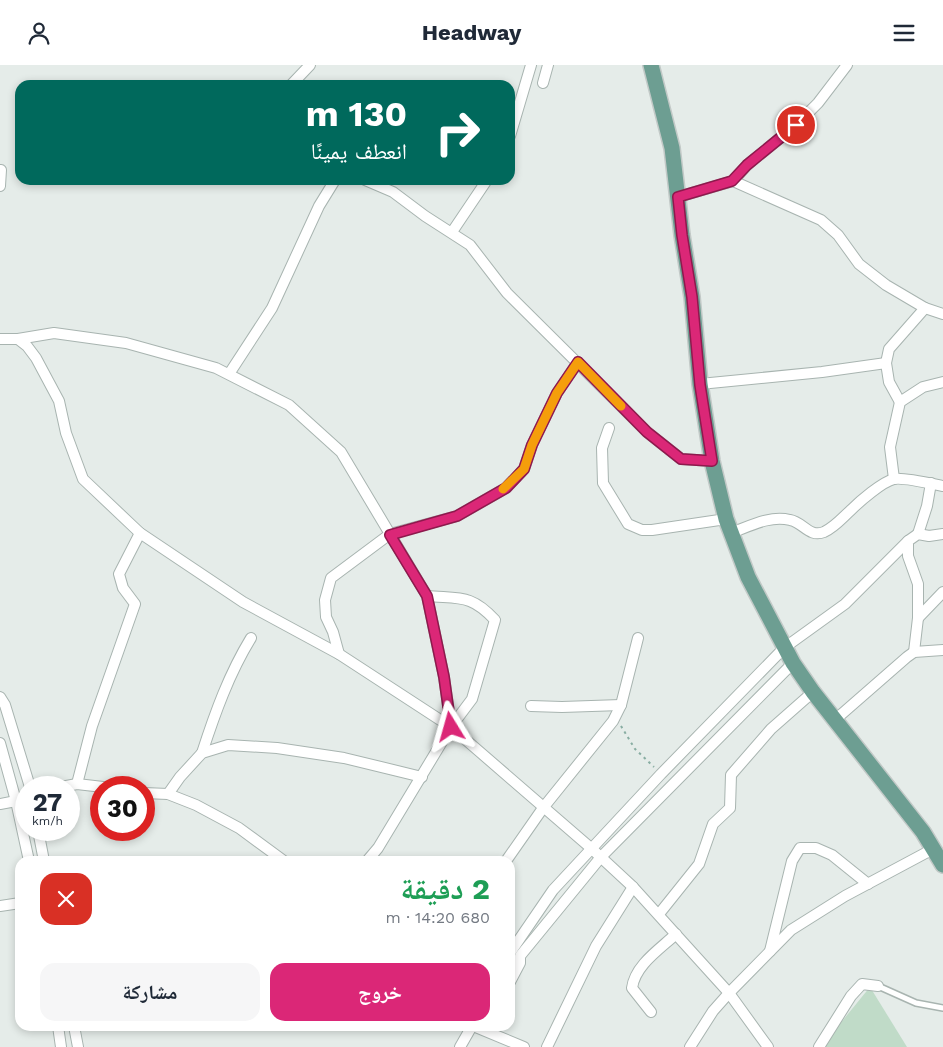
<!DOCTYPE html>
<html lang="ar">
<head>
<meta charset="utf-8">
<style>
  :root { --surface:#fff; --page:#f6f6f7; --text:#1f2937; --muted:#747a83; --accent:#db2777 }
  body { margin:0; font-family:"Work Sans","Noto Naskh Arabic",sans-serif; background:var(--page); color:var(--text); direction:rtl; height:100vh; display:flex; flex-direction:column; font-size:19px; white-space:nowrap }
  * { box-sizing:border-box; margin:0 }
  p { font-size:16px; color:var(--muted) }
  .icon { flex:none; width:28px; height:28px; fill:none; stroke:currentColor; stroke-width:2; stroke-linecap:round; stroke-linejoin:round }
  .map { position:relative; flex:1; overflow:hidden; direction:ltr }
  .panel { position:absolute; left:15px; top:791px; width:500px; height:175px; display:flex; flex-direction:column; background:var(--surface); border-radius:15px; box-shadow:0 2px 8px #0003; direction:rtl }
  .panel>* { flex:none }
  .top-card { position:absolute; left:15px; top:15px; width:500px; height:105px; border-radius:15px; box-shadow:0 2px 8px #0003; direction:rtl; background:#00695c; color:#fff; overflow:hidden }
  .speed { position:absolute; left:15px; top:711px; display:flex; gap:10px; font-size:25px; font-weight:700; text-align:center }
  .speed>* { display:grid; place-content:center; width:65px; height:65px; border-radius:50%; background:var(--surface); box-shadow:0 2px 8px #0003; line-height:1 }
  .speed small { font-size:12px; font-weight:400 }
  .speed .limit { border:8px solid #d22; background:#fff; color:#111 }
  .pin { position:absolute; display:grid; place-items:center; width:42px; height:42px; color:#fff; margin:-21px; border:2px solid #fff; border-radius:50%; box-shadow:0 1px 5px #0007 }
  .me { position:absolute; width:55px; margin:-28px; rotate:352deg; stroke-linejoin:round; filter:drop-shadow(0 0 4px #0008) }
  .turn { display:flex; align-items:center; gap:18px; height:105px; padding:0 25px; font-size:22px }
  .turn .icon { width:65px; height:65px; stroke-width:2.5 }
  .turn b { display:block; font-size:35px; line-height:42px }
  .round { display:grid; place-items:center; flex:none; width:52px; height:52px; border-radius:15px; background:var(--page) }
  .overview { display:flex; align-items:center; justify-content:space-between; height:85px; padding:0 25px }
  h1 { font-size:30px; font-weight:700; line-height:38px; color:#1e9e55 }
  .button { display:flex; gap:10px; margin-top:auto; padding:10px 25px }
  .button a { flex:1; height:58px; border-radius:15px; background:var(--accent); color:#fff; font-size:20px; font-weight:700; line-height:58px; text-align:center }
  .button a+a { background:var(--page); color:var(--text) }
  header { display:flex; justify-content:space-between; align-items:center; height:65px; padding:0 25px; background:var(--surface); font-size:22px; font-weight:700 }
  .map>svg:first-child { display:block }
  .green { fill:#c0dbc8 }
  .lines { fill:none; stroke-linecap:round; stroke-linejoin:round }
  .service-casing { stroke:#a8b4b0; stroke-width:8 }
  .minor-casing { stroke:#a8b4b0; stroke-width:12 }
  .primary-casing { stroke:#c2c9c7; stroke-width:18 }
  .path { stroke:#88ada2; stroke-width:2; stroke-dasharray:2.5 4; stroke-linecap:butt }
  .service { stroke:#fff; stroke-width:5 }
  .minor { stroke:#fff; stroke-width:10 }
  .primary { stroke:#6d9e92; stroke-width:15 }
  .route-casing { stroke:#8e194d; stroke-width:12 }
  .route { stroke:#db2777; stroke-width:9 }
  .slow { stroke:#f59e0b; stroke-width:9 }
</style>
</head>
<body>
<header><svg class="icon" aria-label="menu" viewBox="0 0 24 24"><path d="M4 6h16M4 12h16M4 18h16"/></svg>Headway<svg class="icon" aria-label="person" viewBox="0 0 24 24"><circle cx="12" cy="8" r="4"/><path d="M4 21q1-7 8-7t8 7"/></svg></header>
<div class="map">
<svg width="943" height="982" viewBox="0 0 943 982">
  <rect width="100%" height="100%" fill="#e5ece9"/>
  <polygon class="green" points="870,922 907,982 821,982"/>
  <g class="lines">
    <g class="service-casing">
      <polyline id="service" points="878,921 916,938 943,943"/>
    </g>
    <g class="minor-casing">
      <g id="minor">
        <polyline points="543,18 548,0"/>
        <polyline points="291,20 310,0"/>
        <polyline points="510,71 531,0"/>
        <polyline points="365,115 393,127 425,151 470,180 507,228 647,367 681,394 712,396"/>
        <polyline points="733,116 821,155 838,170 859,199 886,220 925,243 943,249"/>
        <polyline points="0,121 1,105"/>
        <polyline points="678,132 733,116 747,100 796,60 818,38 847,0"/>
        <polyline points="452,167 487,115"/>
        <polyline points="0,274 18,274 27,281 36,293 59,336 66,368 83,414 140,468 243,537 339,589 451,662 592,784 633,822 729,928 768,982"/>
        <polyline points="18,274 54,268 126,278 216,303 289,340 341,387 427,531 444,612 451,662 378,783 367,796"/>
        <polyline points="229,309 272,243 319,141 335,115"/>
        <polyline points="700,319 822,307 886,298"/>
        <polyline points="900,337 889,317 886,298 889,284 925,243"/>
        <polyline points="609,363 602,383 603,418 628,459 642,465 652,465 726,454"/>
        <polyline points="894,414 890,382 900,337 923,322 943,317"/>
        <path d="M731 468C750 461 770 450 790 455 803 457 809 473 824 467 835 462 842 453 851 445 860 436 882 417 894 414 903 412 933 419 943 421"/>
        <polyline points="918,469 927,441 931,418"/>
        <path d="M427 531C460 534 471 529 495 555L472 634 451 662"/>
        <polyline points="918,553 943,527"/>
        <polyline points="914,587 918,553 918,519 908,491 908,476 918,469 929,471 943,469"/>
        <polyline points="339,589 333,567 326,552 325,535 331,513 390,469 457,451 506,423 524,404 532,380 557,328 578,297"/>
        <polyline points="0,632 5,640 30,722"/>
        <polyline points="531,641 562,642 621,640"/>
        <polyline points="836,654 907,592 914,587 943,585"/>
        <polyline points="0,678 16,736 29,796"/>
        <path d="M202 688C215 648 229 609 251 573"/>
        <polyline points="77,719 92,661 135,539 123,523 119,509 140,468"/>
        <polyline points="61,722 77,719 103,722"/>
        <polyline points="144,728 168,729 196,740 239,763 284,796"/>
        <polyline points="168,729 180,712 202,688 228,680 277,683 344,693 422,712"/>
        <polyline points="0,739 16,736"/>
        <polyline points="38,765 44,796"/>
        <polyline points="506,796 543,743 613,656 621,640 638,573"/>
        <polyline points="0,841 20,838"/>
        <polyline points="659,849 699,799 713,759 730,743 731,710 771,664 813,627"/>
        <polyline points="770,886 792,796 800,783 816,783 832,790 868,819"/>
        <polyline points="510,888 553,825 661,709 784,583 845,539 908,476"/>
        <polyline points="510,917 520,898 520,891 601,792 793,598"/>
        <path d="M651 947 632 923C635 900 660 884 676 869"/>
        <polyline points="58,961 61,982"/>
        <polyline points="74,961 78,982"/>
        <polyline points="473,961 524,982"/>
        <polyline points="460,982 472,961"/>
        <polyline points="547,982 596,881 633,822"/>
        <polyline points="690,982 713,946 729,928 791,865 845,831 933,784"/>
        <polyline points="819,982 851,931 862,919 878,921"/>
      </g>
    </g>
    <g class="primary-casing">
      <polyline id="primary" points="651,0 672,83 682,170 692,232 700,319 712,396 726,454 748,512 793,598 813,627 923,767 943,800"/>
    </g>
    <polyline class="path" points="621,661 635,684 654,702"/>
    <use href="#service" class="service"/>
    <use href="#minor" class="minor"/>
    <use href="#primary" class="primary"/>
  </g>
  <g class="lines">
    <g class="route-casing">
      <polyline id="route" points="451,662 444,612 427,531 390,470 457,451 506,423 524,404 532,380 557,328 578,297 647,367 681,394 712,396 700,320 692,232 682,170 678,132 732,116 747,100 796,60"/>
    </g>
    <use href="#route" class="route"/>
    <polyline class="slow" points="503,424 524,404 532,380 557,328 578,297 621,341"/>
  </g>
</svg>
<div class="speed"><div>27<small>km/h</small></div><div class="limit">30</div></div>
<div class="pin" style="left:796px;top:60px;background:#d93025"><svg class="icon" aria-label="arrive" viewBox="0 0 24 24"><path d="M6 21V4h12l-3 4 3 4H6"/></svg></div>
<svg class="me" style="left:451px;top:662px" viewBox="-20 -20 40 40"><path d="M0-17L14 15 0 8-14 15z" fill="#db2777" stroke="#fff" stroke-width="4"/></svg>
<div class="top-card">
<div class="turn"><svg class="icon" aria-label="right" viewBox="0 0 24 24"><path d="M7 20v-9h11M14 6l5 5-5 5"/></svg><div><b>130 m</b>انعطف يمينًا</div></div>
</div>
<section class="panel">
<div class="overview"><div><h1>2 دقيقة</h1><p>680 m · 14:20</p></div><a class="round" style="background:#d93025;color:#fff"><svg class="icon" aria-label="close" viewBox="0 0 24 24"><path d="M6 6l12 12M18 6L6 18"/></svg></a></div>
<div class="button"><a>خروج</a><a>مشاركة</a></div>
</section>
</div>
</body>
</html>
